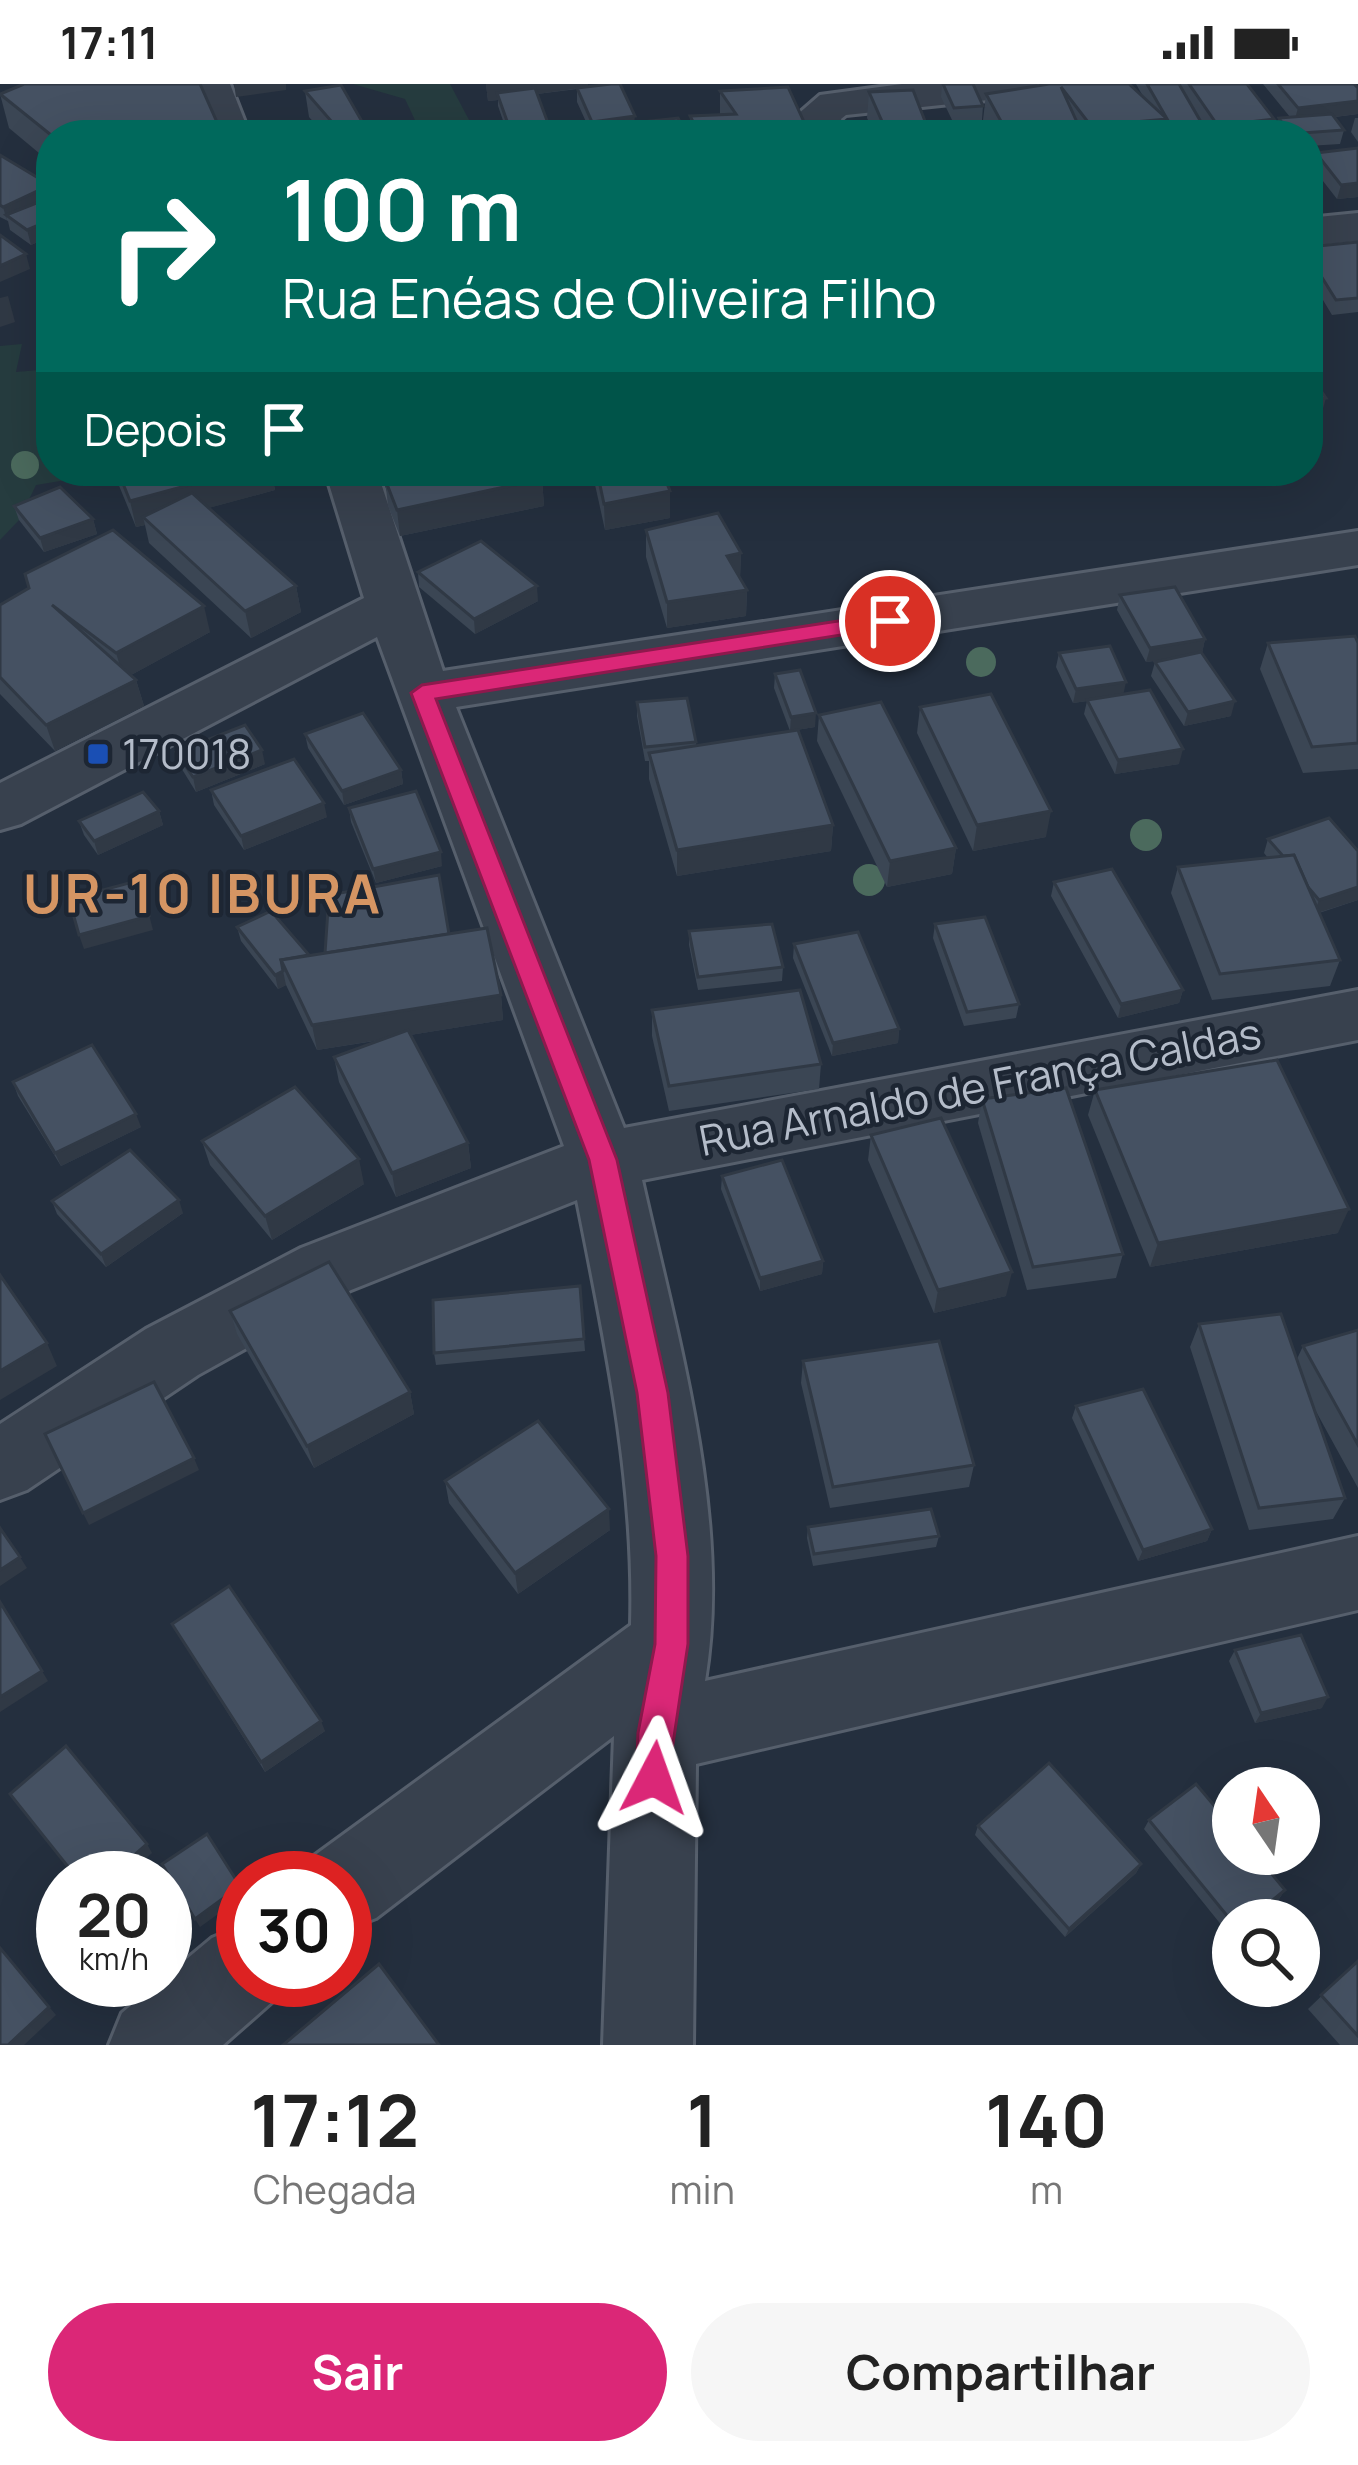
<!DOCTYPE html>
<html lang="pt">
<head>
<meta charset="utf-8">
<style>
  :root { --surface:#fff; --page:#f6f6f6; --text:#222; --muted:#767676; --accent:#db2777 }
  body { margin:0; font-family:Manrope,sans-serif; background:var(--page); color:var(--text); height:100vh; display:flex; flex-direction:column; font-size:45px; white-space:nowrap }
  * { box-sizing:border-box; margin:0 }
  p { font-size:39px; color:var(--muted) }
  .icon { flex:none; width:66px; height:66px; fill:none; stroke:currentColor; stroke-width:2; stroke-linecap:round; stroke-linejoin:round }
  .map { position:relative; height:1961px; overflow:hidden }
  .side { display:flex; flex-direction:column; background:var(--surface); flex:1 }
  .side>* { flex:none }
  .banner { position:absolute; left:36px; top:36px; width:1287px; height:366px; border-radius:48px; box-shadow:0 12px 48px #0002; background:#00695c; color:#fff; overflow:hidden }
  .needle { width:78px; rotate:347deg }
  .fabs { position:absolute; left:1212px; top:1683px; display:grid; gap:24px }
  .fabs a { display:grid; place-items:center; width:108px; height:108px; border-radius:50%; background:var(--surface); box-shadow:0 12px 48px #0002; font-size:60px }
  .speed { position:absolute; left:36px; top:1767px; display:flex; gap:24px; font-size:60px; font-weight:700; text-align:center }
  .speed>* { display:grid; place-content:center; width:156px; height:156px; border-radius:50%; background:var(--surface); box-shadow:0 12px 48px #0002; line-height:1 }
  .speed small { font-size:30px; font-weight:400 }
  .speed .limit { border:18px solid #d22; background:#fff; color:#111 }
  .pin { position:absolute; display:grid; place-items:center; width:102px; height:102px; color:#fff; margin:-51px; border:6px solid #fff; border-radius:50%; box-shadow:0 3px 12px #0007 }
  .me { position:absolute; width:132px; margin:-66px; rotate:4deg; stroke-linejoin:round; filter:drop-shadow(0 0 9px #0008) }
  .turn { display:flex; align-items:center; gap:42px; height:252px; padding:0 48px; font-size:54px }
  .turn .icon { width:156px; height:156px; stroke-width:2.5 }
  .turn b { display:block; font-size:84px; line-height:102px }
  .then { display:flex; align-items:center; height:114px; padding:0 48px; background:#0003; gap:24px; font-size:45px }
  .eta { display:flex; justify-content:space-evenly; align-items:center; height:204px; text-align:center }
  .eta b { font-size:72px; font-weight:700; line-height:84px }
  .action { display:flex; gap:24px; margin-top:auto; padding:24px 48px }
  .action a { flex:1; height:138px; border-radius:72px; background:var(--accent); color:#fff; font-size:48px; font-weight:700; line-height:138px; text-align:center }
  .action a+a { background:var(--page); color:var(--text) }
  .status { display:flex; justify-content:space-between; align-items:center; height:84px; padding:0 60px; background:var(--surface); direction:ltr }
  .status svg { height:33px; fill:currentColor }
  .map>svg:first-child { display:block }
  .green { fill:#263c3f }
  .lines { fill:none; stroke-linecap:round; stroke-linejoin:round }
  .street-casing { stroke:#565f6c; stroke-width:6 }
  .street { fill:#38414e; fill-rule:evenodd }
  .tree { fill:#4b6a5d }
  .wall { fill:#3b4654 }
  .shaded-wall { fill:#303945 }
  .building { fill:#455162; stroke:#303945; stroke-width:3 }
  .route { fill:#db2777; stroke:#8e194d; stroke-width:3 }
  .transit-dot { fill:#1a4fb4; stroke:#1d2633; stroke-width:4.5 }
  .labels { text-anchor:middle; stroke-width:9; stroke-linejoin:round; paint-order:stroke }
  .poi-label { font-size:42px; fill:#b4bcc9; stroke:#1d2633; text-anchor:start }
  .street-label { font-size:42px; fill:#b4bcc9; stroke:#1d2633 }
  .district-label { font-size:54px; font-weight:bold; letter-spacing:3px; fill:#d59563; stroke:#1d2633 }
</style>
</head>
<body>
<div class="status"><b>17:11</b><svg viewBox="0 0 49 12"><path d="M0 12V9h3v3zM5 12V6h3v6zM10 12V3h3v9zM15 12V0h3v12zM26 1h20v11H26zM47 4h2v5h-2z"/></svg></div>
<div class="map">
<svg width="1358" height="1961" viewBox="0 0 1358 1961">
  <rect width="100%" height="100%" fill="#242f3e"/>
  <g class="green">
    <polygon points="353,0 450,0 477,51 422,51 405,15"/>
    <polygon points="22,260 16,288 51,285 51,387 114,388 36,401 19,436 0,456 0,262"/>
  </g>
  <g class="lines">
    <g class="street-casing">
      <g id="street">
        <polygon points="188,0 230,0 250,51 206,51"/>
        <polygon points="902,0 1038,0 1032,9 1017,13 846,31 841,35 846,51 802,51 797,31 820,11"/>
        <polygon points="1358,129 1358,157 1308,162 1308,134"/>
        <path d="M325 387H377L443 587 1358 447V481L456 623 624 1044 1358 906V956L642 1096C677 1253 732 1436 705 1597L1358 1452V1526L696 1680 693 1961H603L614 1652 376 1834 345 1846V1794H306L314 1772 631 1541C635 1397 605 1257 577 1116L351 1206 198 1291 27 1406 0 1416V1340L146 1245 301 1164 564 1062 377 553 21 740 0 746V699L364 514Z"/>
        <polygon points="243,1841 243,1896 283,1896 274,1916 223,1961 109,1961 122,1929 212,1854"/>
      </g>
    </g>
    <use href="#street" class="street"/>
  </g>
  <g class="tree">
    <circle cx="25" cy="381" r="14"/>
    <circle cx="981" cy="578" r="15"/>
    <circle cx="1146" cy="751" r="16"/>
    <circle cx="869" cy="796" r="16"/>
  </g>
  <g class="wall">
    <polygon points="486,0 588,0 588,3 635,39 687,51 633,51 633,46 592,51 577,18 577,5 537,10 552,51 508,51 498,22 498,16 488,17"/>
    <polygon points="942,0 983,22 982,36 953,38 941,13"/>
    <polygon points="1049,0 1144,14 1136,0 1179,0 1181,3 1181,0 1247,0 1274,35 1270,49 1254,51 991,51 983,36 986,10"/>
    <polygon points="1263,0 1354,0 1358,4 1358,30 1335,33 1344,46 1340,60 1308,62 1308,51 1277,51 1275,48 1279,34 1290,33"/>
    <polygon points="305,7 365,51 325,51 309,33"/>
    <polygon points="720,7 810,51 690,51 690,32 720,31"/>
    <polygon points="869,8 925,37 924,51 875,51 867,34"/>
    <polygon points="0,10 51,51 51,79 9,44"/>
    <polygon points="1355,34 1358,34 1358,58 1351,48"/>
    <polygon points="1358,64 1358,113 1337,115 1312,83 1316,69"/>
    <polygon points="0,71 50,101 51,152 31,161 10,146 8,137 0,133"/>
    <polygon points="1358,158 1358,228 1332,231 1308,191 1308,163"/>
    <polygon points="113,387 271,387 275,406 208,424 296,502 301,528 251,554 149,459 145,441 136,443"/>
    <polygon points="592,387 662,387 670,434 605,446"/>
    <polygon points="385,395 542,395 544,422 400,452 388,422"/>
    <polygon points="14,422 93,435 97,450 44,468 19,436"/>
    <polygon points="646,446 741,469 740,494 747,506 746,532 667,544 646,473"/>
    <polygon points="418,488 538,517 475,550 419,503"/>
    <polygon points="1120,511 1205,555 1202,569 1231,632 1184,642 1151,592 1155,578 1163,576 1146,578 1117,526"/>
    <polygon points="0,521 210,548 131,591 136,596 144,622 55,667 0,610"/>
    <polygon points="1268,559 1358,559 1358,685 1303,689 1260,585"/>
    <polygon points="1059,569 1124,610 1179,680 1115,690 1084,630 1087,617 1073,619 1056,583"/>
    <polygon points="775,590 815,643 790,647 774,604"/>
    <polygon points="637,618 696,658 696,662 833,741 831,767 677,792 649,695 649,677 645,677 637,632"/>
    <polygon points="920,623 1046,753 973,767 917,649"/>
    <polygon points="819,631 956,764 952,790 887,803 817,657"/>
    <polygon points="305,650 401,686 403,700 344,721 308,664"/>
    <polygon points="176,668 265,680 196,708 180,682"/>
    <polygon points="211,706 327,733 244,766 214,721"/>
    <polygon points="349,724 442,782 376,799 351,738"/>
    <polygon points="159,727 163,741 98,771 84,751 79,737"/>
    <polygon points="1268,755 1358,767 1358,816 1319,829 1340,876 1330,902 1212,916 1171,809 1178,783 1268,774 1264,769"/>
    <polygon points="1054,798 1183,906 1179,919 1118,934 1051,812"/>
    <polygon points="935,840 1019,920 1016,934 964,942 933,854"/>
    <polygon points="237,843 309,871 449,850 501,911 503,936 410,951 468,1059 471,1084 396,1113 339,998 334,973 381,956 317,966 286,901 278,905 241,857"/>
    <polygon points="689,847 783,883 782,897 698,906 689,861"/>
    <polygon points="794,860 899,945 898,959 832,972 793,874"/>
    <polygon points="652,926 821,980 819,1005 669,1027 652,952"/>
    <polygon points="13,998 141,1043 61,1082 18,1012"/>
    <polygon points="1095,1006 1338,1149 1150,1183 1088,1031"/>
    <polygon points="982,1015 1123,1170 1116,1194 1027,1206 978,1039"/>
    <polygon points="871,1051 1006,1212 934,1229 868,1076"/>
    <polygon points="202,1057 364,1100 272,1156 210,1081"/>
    <polygon points="722,1092 823,1177 822,1190 760,1207 721,1105"/>
    <polygon points="52,1117 183,1129 106,1183 57,1130"/>
    <polygon points="580,1202 585,1267 436,1281 434,1269"/>
    <polygon points="230,1227 410,1308 414,1330 314,1384 237,1250"/>
    <polygon points="1199,1240 1297,1275 1303,1262 1358,1246 1358,1404 1313,1322 1345,1414 1333,1435 1249,1446 1190,1263"/>
    <polygon points="803,1277 974,1381 969,1403 830,1424 801,1299"/>
    <polygon points="1076,1322 1212,1445 1207,1457 1138,1477 1072,1334"/>
    <polygon points="445,1397 610,1446 518,1510 449,1419"/>
    <polygon points="808,1443 939,1452 936,1463 813,1482 807,1454"/>
    <polygon points="172,1540 325,1647 265,1688"/>
    <polygon points="1235,1566 1322,1624 1255,1639 1229,1577"/>
    <polygon points="1149,1736 1285,1806 1279,1815 1253,1836 1233,1836 1231,1853 1144,1745"/>
    <polygon points="978,1742 1141,1780 1136,1789 1065,1853 975,1751"/>
    <polygon points="1358,1877 1358,1961 1340,1961 1308,1925"/>
  </g>
  <g class="shaded-wall">
    <polygon points="234,0 286,0 286,6 236,13"/>
    <polygon points="486,0 588,0 588,3 500,15 497,9 498,16 488,17"/>
    <polygon points="1358,17 1358,30 1294,38 1298,24"/>
    <polygon points="635,32 633,46 592,51 592,38"/>
    <polygon points="1274,35 1270,49 1216,51 1218,42"/>
    <polygon points="925,37 924,51 884,51 885,44"/>
    <polygon points="364,41 365,51 339,51 338,45"/>
    <polygon points="220,45 221,51 192,51"/>
    <polygon points="1358,99 1358,113 1337,115 1341,101"/>
    <polygon points="50,101 51,116 6,131 7,137 3,123"/>
    <polygon points="51,136 51,152 31,161 27,146"/>
    <polygon points="26,170 30,185 0,198 0,182"/>
    <polygon points="8,212 15,238 0,243 0,214"/>
    <polygon points="1326,314 1322,328 1308,330 1308,316"/>
    <polygon points="241,387 271,387 275,406 150,440 143,433 145,441 136,443 130,417"/>
    <polygon points="542,395 544,422 400,452 397,426"/>
    <polygon points="670,407 670,434 605,446 604,420"/>
    <polygon points="93,435 97,450 44,468 40,454"/>
    <polygon points="741,469 740,495 727,472"/>
    <polygon points="296,502 301,528 251,554 245,527"/>
    <polygon points="537,502 538,517 475,550 474,535"/>
    <polygon points="747,506 746,532 667,544 667,518"/>
    <polygon points="204,522 210,548 124,595 116,569"/>
    <polygon points="1205,555 1202,570 1146,578 1150,564"/>
    <polygon points="136,596 144,622 55,667 46,641"/>
    <polygon points="1126,598 1123,612 1073,619 1076,605"/>
    <polygon points="1235,617 1231,632 1184,642 1188,628"/>
    <polygon points="816,629 815,643 790,647 791,633"/>
    <polygon points="1183,665 1179,680 1115,690 1118,676"/>
    <polygon points="262,666 265,680 196,708 193,693"/>
    <polygon points="401,686 403,700 344,721 342,707"/>
    <polygon points="324,719 327,733 244,766 241,752"/>
    <polygon points="159,727 163,741 98,771 94,757"/>
    <polygon points="1051,727 1046,753 973,767 977,741"/>
    <polygon points="833,741 831,767 677,792 677,766"/>
    <polygon points="956,764 952,790 887,803 890,777"/>
    <polygon points="441,768 442,782 376,799 373,785"/>
    <polygon points="140,796 153,846 84,865 79,851"/>
    <polygon points="1358,803 1358,816 1314,830 1319,816"/>
    <polygon points="283,887 286,901 278,905 275,891"/>
    <polygon points="1183,906 1179,919 1118,934 1121,920"/>
    <polygon points="501,911 503,936 317,966 312,941"/>
    <polygon points="899,945 898,959 832,972 833,959"/>
    <polygon points="136,1030 141,1043 61,1082 55,1069"/>
    <polygon points="468,1059 471,1084 396,1113 392,1089"/>
    <polygon points="359,1075 364,1100 272,1156 265,1132"/>
    <polygon points="179,1116 183,1129 106,1183 101,1170"/>
    <polygon points="1349,1125 1338,1149 1150,1183 1158,1159"/>
    <polygon points="823,1177 822,1190 760,1207 760,1194"/>
    <polygon points="1012,1188 1006,1212 934,1229 938,1206"/>
    <polygon points="47,1259 57,1282 0,1316 0,1287"/>
    <polygon points="410,1308 414,1330 314,1384 307,1362"/>
    <polygon points="194,1374 199,1386 89,1441 83,1429"/>
    <polygon points="609,1425 610,1446 518,1510 515,1489"/>
    <polygon points="1212,1445 1207,1457 1138,1477 1143,1466"/>
    <polygon points="20,1473 27,1484 0,1502 0,1486"/>
    <polygon points="0,1518 48,1597 0,1628"/>
    <polygon points="1328,1613 1322,1624 1255,1639 1261,1629"/>
    <polygon points="321,1637 325,1647 265,1688 261,1678"/>
    <polygon points="147,1760 152,1769 124,1794 108,1794"/>
    <polygon points="1141,1780 1136,1789 1065,1853 1069,1845"/>
    <polygon points="240,1802 243,1812 200,1843 195,1835"/>
    <polygon points="1285,1806 1279,1815 1253,1836 1248,1836"/>
    <polygon points="0,1864 56,1931 24,1961 8,1961"/>
  </g>
  <g class="building">
    <polygon points="24,0 200,0 220,45 192,51 51,51 0,10"/>
    <polygon points="611,0 620,0 635,32 592,38 577,4"/>
    <polygon points="943,0 973,0 983,22 954,24"/>
    <polygon points="1049,0 1129,0 1167,35 1091,42 1061,3 1081,47 1008,50 986,10"/>
    <polygon points="1147,0 1179,0 1201,38 1170,40"/>
    <polygon points="1189,0 1247,0 1274,35 1224,41 1223,38 1216,39"/>
    <polygon points="1278,0 1354,0 1358,4 1358,17 1298,24"/>
    <polygon points="341,1 364,41 338,45 305,7"/>
    <polygon points="788,3 810,51 700,51 690,32 736,30 720,7"/>
    <polygon points="535,4 552,50 512,51 497,9"/>
    <polygon points="913,6 925,37 885,44 869,8"/>
    <polygon points="1332,30 1344,46 1289,50 1279,34"/>
    <polygon points="678,34 687,51 644,51 633,39"/>
    <polygon points="1223,38 1231,51 1164,51 1160,45"/>
    <polygon points="1358,64 1358,99 1341,101 1316,69"/>
    <polygon points="0,71 50,101 3,123 0,121"/>
    <polygon points="49,114 51,115 51,136 27,146 6,131"/>
    <polygon points="0,151 26,170 0,182"/>
    <polygon points="1358,158 1358,214 1336,216 1308,171 1308,163"/>
    <polygon points="1308,288 1326,314 1308,316"/>
    <polygon points="118,387 241,387 130,417"/>
    <polygon points="420,387 540,387 542,395 397,426 385,395"/>
    <polygon points="597,387 662,387 670,407 604,420"/>
    <polygon points="60,403 93,435 40,454 14,422"/>
    <polygon points="192,409 296,502 245,527 143,433"/>
    <polygon points="718,429 741,469 727,472 747,506 667,518 646,446"/>
    <polygon points="113,446 204,522 116,569 52,521 136,596 46,641 0,593 0,521 29,504 25,490"/>
    <polygon points="481,457 537,502 474,535 418,488"/>
    <polygon points="1175,503 1205,555 1150,564 1120,511"/>
    <polygon points="1355,552 1358,559 1358,659 1312,663 1268,559"/>
    <polygon points="1110,562 1126,598 1076,605 1059,569"/>
    <polygon points="1201,568 1235,617 1188,628 1155,578"/>
    <polygon points="800,586 816,629 791,633 775,590"/>
    <polygon points="1150,606 1183,665 1118,676 1087,616"/>
    <polygon points="991,610 1051,727 977,741 920,623"/>
    <polygon points="687,614 696,658 645,663 637,618"/>
    <polygon points="881,618 956,764 890,777 819,631"/>
    <polygon points="363,629 401,686 342,707 305,650"/>
    <polygon points="245,641 262,666 193,693 176,668"/>
    <polygon points="798,646 833,741 677,766 649,669"/>
    <polygon points="294,675 324,719 241,752 211,706"/>
    <polygon points="416,707 441,768 373,785 349,724"/>
    <polygon points="143,708 159,727 94,757 79,737"/>
    <polygon points="1329,734 1358,767 1358,803 1319,816 1308,803 1294,771 1283,772 1268,755"/>
    <polygon points="1294,771 1340,876 1220,890 1178,783"/>
    <polygon points="1112,785 1183,906 1121,920 1054,798"/>
    <polygon points="439,791 449,850 325,869 329,811"/>
    <polygon points="140,796 149,832 79,851 69,815"/>
    <polygon points="271,827 309,871 281,876 283,887 275,891 237,843"/>
    <polygon points="985,833 1019,920 967,928 935,840"/>
    <polygon points="772,840 783,883 698,893 689,847"/>
    <polygon points="487,844 501,911 312,941 281,876"/>
    <polygon points="858,848 899,945 833,959 794,860"/>
    <polygon points="800,906 821,980 669,1002 652,926"/>
    <polygon points="408,946 468,1059 392,1089 334,973"/>
    <polygon points="92,961 136,1030 55,1069 13,998"/>
    <polygon points="1277,976 1349,1125 1158,1159 1095,1006"/>
    <polygon points="295,1003 359,1075 265,1132 202,1057"/>
    <polygon points="1066,1004 1123,1170 1033,1183 982,1015"/>
    <polygon points="941,1034 1012,1188 938,1206 871,1051"/>
    <polygon points="130,1066 179,1116 101,1170 52,1117"/>
    <polygon points="782,1076 823,1177 760,1194 722,1092"/>
    <polygon points="329,1178 410,1308 307,1362 230,1227"/>
    <polygon points="0,1191 47,1259 0,1287"/>
    <polygon points="580,1202 584,1255 434,1269 433,1216"/>
    <polygon points="1281,1230 1345,1414 1259,1424 1199,1240"/>
    <polygon points="1358,1246 1358,1361 1303,1262"/>
    <polygon points="939,1257 974,1381 833,1403 803,1277"/>
    <polygon points="154,1298 194,1374 83,1429 45,1350"/>
    <polygon points="1143,1305 1212,1445 1143,1466 1076,1322"/>
    <polygon points="538,1337 609,1425 515,1489 445,1397"/>
    <polygon points="931,1425 939,1452 814,1470 808,1443"/>
    <polygon points="0,1444 20,1473 0,1486"/>
    <polygon points="229,1502 321,1637 261,1678 172,1540"/>
    <polygon points="0,1518 42,1587 0,1613"/>
    <polygon points="1301,1551 1328,1613 1261,1629 1235,1566"/>
    <polygon points="66,1662 147,1760 108,1794 77,1794 10,1710"/>
    <polygon points="1049,1679 1141,1780 1069,1845 978,1742"/>
    <polygon points="1196,1700 1233,1744 1233,1770 1255,1770 1285,1806 1248,1836 1233,1836 1233,1839 1149,1736"/>
    <polygon points="207,1750 240,1802 195,1835 162,1780"/>
    <polygon points="0,1864 49,1923 8,1961 0,1961"/>
    <polygon points="1358,1877 1358,1952 1321,1911"/>
    <polygon points="379,1880 439,1961 283,1961"/>
  </g>
  <polygon class="route" points="890,529 898,531 898,542 436,615 617,1076 668,1309 688,1472 688,1560 666,1706 654,1711 641,1706 636,1694 638,1649 655,1560 656,1472 637,1309 589,1076 411,609 422,601"/>
  <rect class="transit-dot" x="86" y="658" width="24" height="24" rx="6"/>
  <g class="labels">
    <g class="poi-label">
      <text x="122" y="685">170018</text>
    </g>
    <g class="street-label">
      <text transform="translate(980 1003) rotate(-11)" y="15">Rua Arnaldo de França Caldas</text>
    </g>
    <g class="district-label">
      <text x="203" y="829">UR-10 IBURA</text>
    </g>
  </g>
</svg>
<div class="fabs">
<a><svg class="needle" viewBox="-14 -14 28 28"><path d="M0-13l5 13h-10z" fill="#e53935"/><path d="M0 13l5-13h-10z" fill="#767676"/></svg></a>
<a><svg class="icon" aria-label="search" viewBox="0 0 24 24"><circle cx="10" cy="10" r="6"/><path d="M15 15l6 6"/></svg></a>
</div>
<div class="speed"><div>20<small>km/h</small></div><div class="limit">30</div></div>
<div class="pin" style="left:890px;top:537px;background:#d93025"><svg class="icon" aria-label="arrive" viewBox="0 0 24 24"><path d="M6 21V4h12l-3 4 3 4H6"/></svg></div>
<svg class="me" style="left:654px;top:1694px" viewBox="-20 -20 40 40"><path d="M0-17L14 15 0 8-14 15z" fill="#db2777" stroke="#fff" stroke-width="4"/></svg>
<div class="banner">
<div class="turn"><svg class="icon" aria-label="right" viewBox="0 0 24 24"><path d="M7 20v-9h11M14 6l5 5-5 5"/></svg><div><b>100 m</b>Rua Enéas de Oliveira Filho</div></div>
<div class="then">Depois<svg class="icon" aria-label="arrive" viewBox="0 0 24 24"><path d="M6 21V4h12l-3 4 3 4H6"/></svg></div>
</div>
</div>
<section class="side">
<div class="eta">
<div><b>17:12</b><p>Chegada</p></div>
<div><b>1</b><p>min</p></div>
<div><b>140</b><p>m</p></div>
</div>
<div class="action"><a>Sair</a><a>Compartilhar</a></div>
</section>
</body>
</html>
